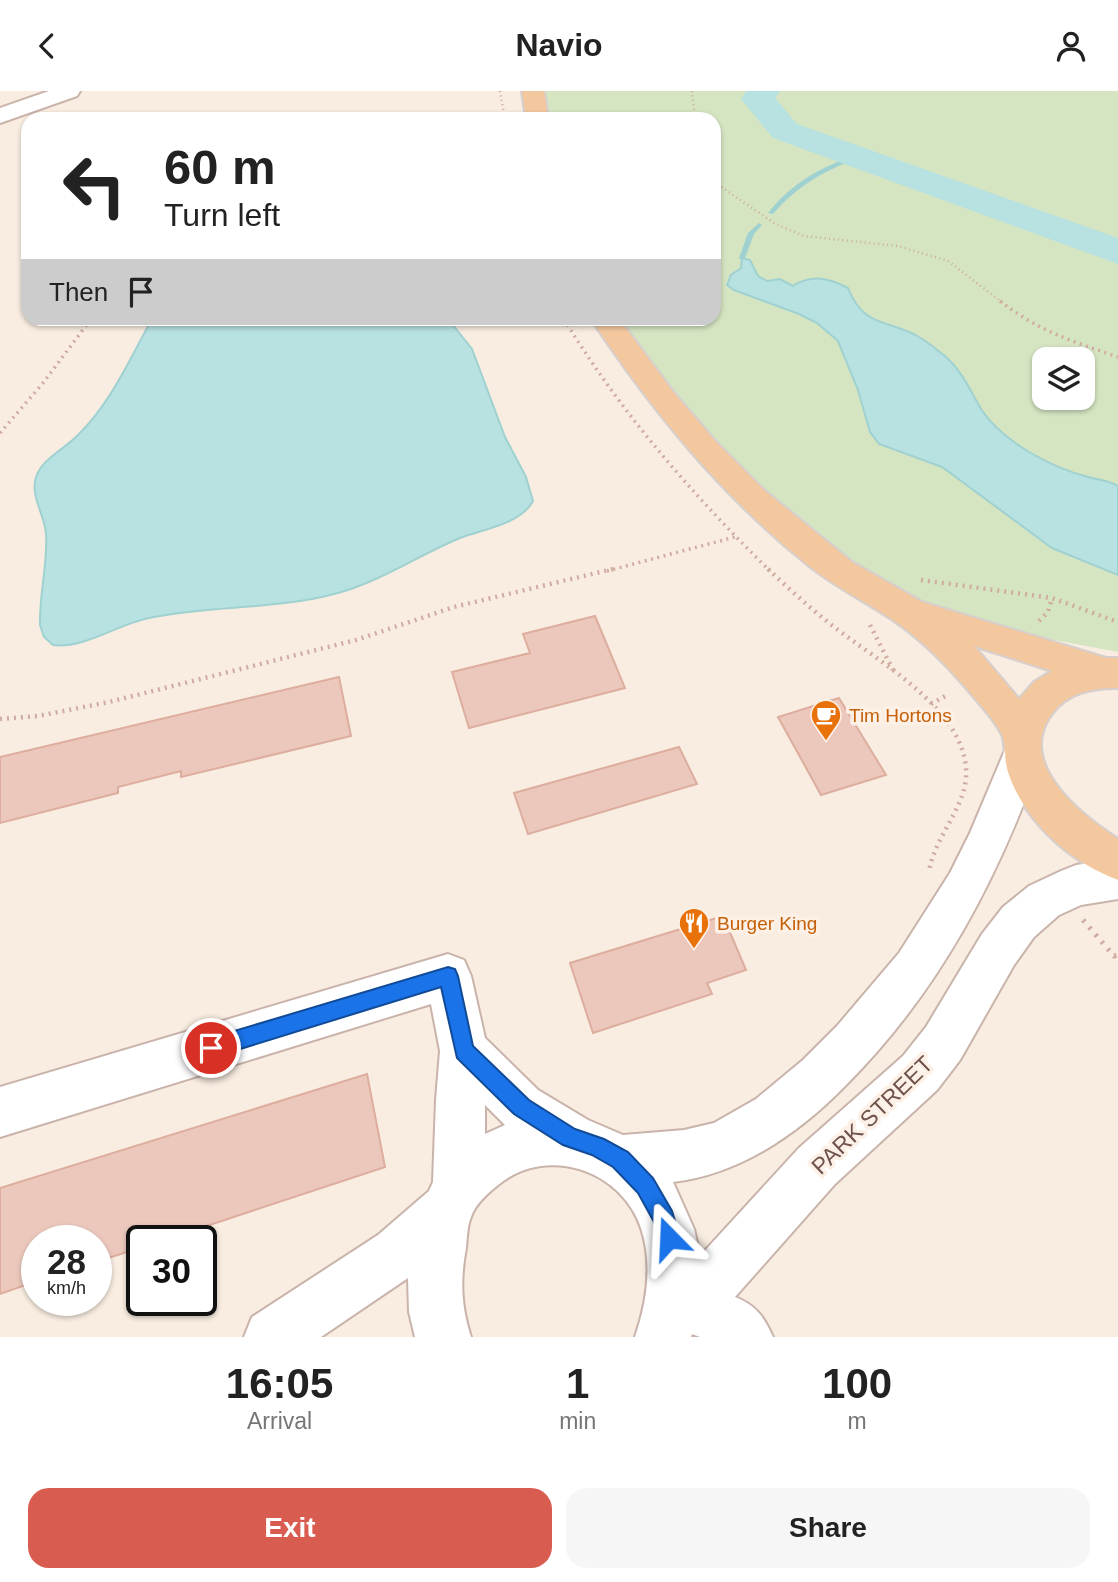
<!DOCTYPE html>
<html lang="en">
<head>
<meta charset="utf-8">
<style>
  :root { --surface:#fff; --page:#f6f6f6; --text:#222; --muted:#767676; --accent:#d95c51 }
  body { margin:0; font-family:Arial,sans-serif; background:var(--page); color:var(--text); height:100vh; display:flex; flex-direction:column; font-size:26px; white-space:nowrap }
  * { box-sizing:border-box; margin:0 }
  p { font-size:23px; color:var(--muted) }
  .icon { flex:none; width:38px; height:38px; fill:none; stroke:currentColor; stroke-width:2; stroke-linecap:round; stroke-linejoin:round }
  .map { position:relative; height:1246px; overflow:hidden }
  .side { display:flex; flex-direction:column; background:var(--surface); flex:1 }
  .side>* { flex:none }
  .guide { position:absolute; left:21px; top:21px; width:700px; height:214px; border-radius:21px; box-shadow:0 2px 5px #0004; background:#fff; color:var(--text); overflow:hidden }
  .fabs { position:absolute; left:1032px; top:256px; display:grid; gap:14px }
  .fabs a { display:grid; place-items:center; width:63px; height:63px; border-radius:14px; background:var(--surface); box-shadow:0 2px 5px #0004; font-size:35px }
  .speed { position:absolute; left:21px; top:1134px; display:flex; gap:14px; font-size:35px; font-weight:700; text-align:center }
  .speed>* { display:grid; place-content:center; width:91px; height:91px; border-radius:50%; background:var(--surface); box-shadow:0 2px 5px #0004; line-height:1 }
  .speed small { font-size:18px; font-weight:400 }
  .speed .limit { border:4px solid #111; border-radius:10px; background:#fff; color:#111 }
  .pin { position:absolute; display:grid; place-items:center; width:60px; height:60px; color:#fff; margin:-30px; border:4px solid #fff; border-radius:50%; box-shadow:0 2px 7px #0007 }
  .me { position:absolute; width:77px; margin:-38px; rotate:339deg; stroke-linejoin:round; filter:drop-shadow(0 0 5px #0008) }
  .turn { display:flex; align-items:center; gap:24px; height:147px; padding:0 28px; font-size:32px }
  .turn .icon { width:91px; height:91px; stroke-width:2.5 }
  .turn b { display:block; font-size:49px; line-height:60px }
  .then { display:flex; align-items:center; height:66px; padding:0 28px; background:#0003; gap:14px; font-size:26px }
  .eta { display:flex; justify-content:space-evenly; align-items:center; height:119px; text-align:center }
  .eta b { font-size:42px; font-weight:700; line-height:49px }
  .cta { display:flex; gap:14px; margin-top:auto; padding:14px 28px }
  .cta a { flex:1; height:80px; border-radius:21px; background:var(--accent); color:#fff; font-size:28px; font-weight:700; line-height:80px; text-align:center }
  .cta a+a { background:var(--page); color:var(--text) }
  header { display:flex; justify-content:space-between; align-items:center; height:91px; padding:0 28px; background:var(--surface); font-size:32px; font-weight:700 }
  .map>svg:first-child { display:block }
  .green { fill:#d5e5c2; fill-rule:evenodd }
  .water { fill:#b8e1e1; stroke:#a0d1d1; stroke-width:2 }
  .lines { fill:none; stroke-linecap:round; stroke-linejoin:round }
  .stream { fill:#a0d1d1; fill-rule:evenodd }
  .river { fill:#b8e1e1; fill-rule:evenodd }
  .building { fill:#ecc8bc; stroke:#ddad9e; stroke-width:2 }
  .minor-casing { stroke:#c9b3aa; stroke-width:4 }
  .major-casing { stroke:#d6cfcd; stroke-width:4 }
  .path-far3 { stroke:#d0aba0; stroke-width:2.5; stroke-dasharray:1 3.5; stroke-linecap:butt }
  .path-far2 { stroke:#d0aba0; stroke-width:3.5; stroke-dasharray:2 4.5; stroke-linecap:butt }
  .path-far1 { stroke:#d0aba0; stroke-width:4.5; stroke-dasharray:2 5; stroke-linecap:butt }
  .path { stroke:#d0aba0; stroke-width:5; stroke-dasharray:2.5 7; stroke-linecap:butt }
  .minor { fill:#fff; fill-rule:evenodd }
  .major { fill:#f3c89f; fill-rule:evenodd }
  .route { fill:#1a73e8; stroke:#114b97; stroke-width:2 }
  .labels { text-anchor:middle; stroke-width:7; stroke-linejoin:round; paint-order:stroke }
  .food-label { font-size:19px; fill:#c56008; stroke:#fdf1e7; text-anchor:start }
  .near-street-label { font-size:23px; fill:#6e524b; stroke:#fdf1e7 }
</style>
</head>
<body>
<header><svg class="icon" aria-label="back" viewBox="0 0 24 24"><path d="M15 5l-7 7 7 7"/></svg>Navio<svg class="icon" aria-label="person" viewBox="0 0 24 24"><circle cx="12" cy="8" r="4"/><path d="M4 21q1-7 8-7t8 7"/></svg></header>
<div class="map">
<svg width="1118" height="1246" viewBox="0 0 1118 1246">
  <rect width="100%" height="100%" fill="#f9ede1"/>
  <path class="green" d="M541 0H1118V561L911 522 841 481 631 267 605 228H714V28H547ZM1045 268H1083V306H1045Z"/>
  <g class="water">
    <path d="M742 167 750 169 758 185 767 190 780 188 793 195C812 183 829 187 848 197 864 238 889 228 919 246 928 251 937 259 945 265 962 280 970 299 981 318 992 335 1011 350 1029 361 1046 371 1069 381 1088 386 1098 389 1108 389 1118 395V484L1052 457 942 376 879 353 870 341 858 299 838 250 817 232 799 223 734 199 727 194 731 184 741 177Z"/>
    <path d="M152 228H448L472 258 505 346 526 386 533 410C521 433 483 438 460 447 419 464 381 490 338 502 277 519 211 514 149 527 118 533 84 558 53 554L44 546 40 534C39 504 48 473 46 443 45 424 30 406 36 386 42 368 64 358 77 345 111 312 129 269 152 228Z"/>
  </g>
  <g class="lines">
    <g class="stream">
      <path d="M857 64 859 65V67C825 79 797 95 773 123L768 122C791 93 821 75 857 64Z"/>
      <polygon points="759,132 762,134 754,143 745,167 740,168 739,167 748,142"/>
    </g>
    <polygon class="river" points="746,0 780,0 775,7 797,33 1118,147 1118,173 773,47 741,8"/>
  </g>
  <g class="building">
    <polygon points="595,525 625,597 469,637 452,581 530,562 523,543"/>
    <polygon points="339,586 351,645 181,686 181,680 118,696 118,702 0,732 0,666"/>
    <polygon points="839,607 886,684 821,704 778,626"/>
    <polygon points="679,656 697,693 528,743 514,702"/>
    <polygon points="723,825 746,879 707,892 712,903 593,942 570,872"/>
    <polygon points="367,983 385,1076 161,1150 142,1150 142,1156 96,1171 96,1150 37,1150 37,1190 0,1203 0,1097"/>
  </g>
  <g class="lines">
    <g class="minor-casing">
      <g id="minor">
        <polygon points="49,0 80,0 77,5 0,32 0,17"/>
        <path d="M1022 647 1036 652 1042 664C998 788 939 901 846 994 799 1042 741 1083 673 1091L694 1138 700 1165 799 1057 903 965 926 936 982 843 1003 816 1029 795 1061 780 1076 774 1118 768V808L1081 814 1059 824 1034 846 1014 874 960 969 937 999 835 1093 735 1206C756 1214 764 1226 773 1246H700L692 1243 691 1246H635C647 1211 653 1173 641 1137 621 1078 546 1054 498 1094 488 1102 475 1113 471 1126 467 1135 467 1147 466 1157 460 1189 461 1215 471 1246H415L409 1221 408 1187 321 1246H244L252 1226 378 1144 429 1100 433 1091 436 1009 440 960 431 913 0 1046V996L448 863 464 869 471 885 485 947 538 999 588 1029 623 1044 684 1039 714 1032 756 1008 803 969 837 935 899 862 950 782 970 742 1008 652ZM485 1014 505 1034 485 1043Z"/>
      </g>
    </g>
    <g class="major-casing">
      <g id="major">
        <polygon points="522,0 544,0 548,28 526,28"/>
        <path d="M591 228H619L674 302 718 353 765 400 852 471 922 511 1106 567H1118V597C1091 597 1068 601 1051 624 1016 673 1081 724 1118 748V789C1070 771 1024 730 1008 681 1004 669 1006 654 1002 644 997 631 976 609 967 598 945 572 921 548 893 529 865 510 835 496 808 474 721 404 653 321 591 228ZM974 555 1052 580 1034 591 1019 608Z"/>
      </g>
    </g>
    <g class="path-far3">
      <polyline points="500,0 505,28"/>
      <polyline points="692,0 695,28"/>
      <polyline points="714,91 774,132 804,145 898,155 948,170 1003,212"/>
    </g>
    <g class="path-far2">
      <path d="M1000 210C1040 241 1072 250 1118 266"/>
      <path d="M564 228C621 322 692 403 770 480"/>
      <polyline points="0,342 43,292 91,228"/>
      <polyline points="607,480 735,446"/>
    </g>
    <g class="path-far1">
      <path d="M768 478C789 498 810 517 833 535 877 570 971 621 966 687 963 720 934 747 929 781"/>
      <polyline points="921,489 1052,507 1118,531"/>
      <polyline points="1039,530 1048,521 1052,507"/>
      <polyline points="870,534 893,579"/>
      <polyline points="931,613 949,603"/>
      <polyline points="0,628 38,625 109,611 356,549 454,516 613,478"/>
    </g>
    <polyline class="path" points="1083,829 1114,865 1118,864"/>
    <use href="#minor" class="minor"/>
    <use href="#major" class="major"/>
  </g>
  <polygon class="route" points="448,876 455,878 458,885 473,955 529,1009 575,1038 604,1048 628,1061 653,1087 672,1120 680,1147 677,1154 669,1158 661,1154 654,1131 638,1102 613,1076 592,1064 563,1054 514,1023 457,967 441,896 211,967 204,964 201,957 204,950 211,947"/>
  <defs>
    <g id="cafe-pin" transform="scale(1.575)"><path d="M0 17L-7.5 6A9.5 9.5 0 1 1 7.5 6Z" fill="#e8710a" stroke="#fdf1e7"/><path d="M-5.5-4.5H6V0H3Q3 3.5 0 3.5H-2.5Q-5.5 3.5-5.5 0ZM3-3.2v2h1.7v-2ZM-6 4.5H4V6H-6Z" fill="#fff"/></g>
    <g id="restaurant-pin" transform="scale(1.575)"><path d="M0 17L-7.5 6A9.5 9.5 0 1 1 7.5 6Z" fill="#e8710a" stroke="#fdf1e7"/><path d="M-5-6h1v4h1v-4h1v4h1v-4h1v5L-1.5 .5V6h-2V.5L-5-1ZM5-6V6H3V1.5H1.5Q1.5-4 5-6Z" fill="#fff"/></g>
  </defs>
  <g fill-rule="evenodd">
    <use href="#cafe-pin" x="826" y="624"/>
    <use href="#restaurant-pin" x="694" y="832"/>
  </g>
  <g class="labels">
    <g class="food-label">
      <text x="849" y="631">Tim Hortons</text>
      <text x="717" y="839">Burger King</text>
    </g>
    <g class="near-street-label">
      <text transform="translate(872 1024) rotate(-44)" y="8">PARK STREET</text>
    </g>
  </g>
</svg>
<div class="fabs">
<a><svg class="icon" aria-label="layers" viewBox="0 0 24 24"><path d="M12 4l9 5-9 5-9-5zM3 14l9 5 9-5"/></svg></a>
</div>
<div class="speed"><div>28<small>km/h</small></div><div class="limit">30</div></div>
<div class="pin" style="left:211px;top:957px;background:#d93025"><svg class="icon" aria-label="arrive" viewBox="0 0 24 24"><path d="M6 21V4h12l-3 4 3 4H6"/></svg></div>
<svg class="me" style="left:669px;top:1147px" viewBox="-20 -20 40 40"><path d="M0-17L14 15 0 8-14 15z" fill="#1a73e8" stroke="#fff" stroke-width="4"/></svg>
<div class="guide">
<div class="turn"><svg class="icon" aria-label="left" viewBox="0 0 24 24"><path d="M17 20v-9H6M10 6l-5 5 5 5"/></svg><div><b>60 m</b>Turn left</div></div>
<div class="then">Then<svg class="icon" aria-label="arrive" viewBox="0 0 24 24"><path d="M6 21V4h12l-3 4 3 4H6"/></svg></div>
</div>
</div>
<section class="side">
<div class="eta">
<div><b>16:05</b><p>Arrival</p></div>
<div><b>1</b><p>min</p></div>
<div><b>100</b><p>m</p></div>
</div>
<div class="cta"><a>Exit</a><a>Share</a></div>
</section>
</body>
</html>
